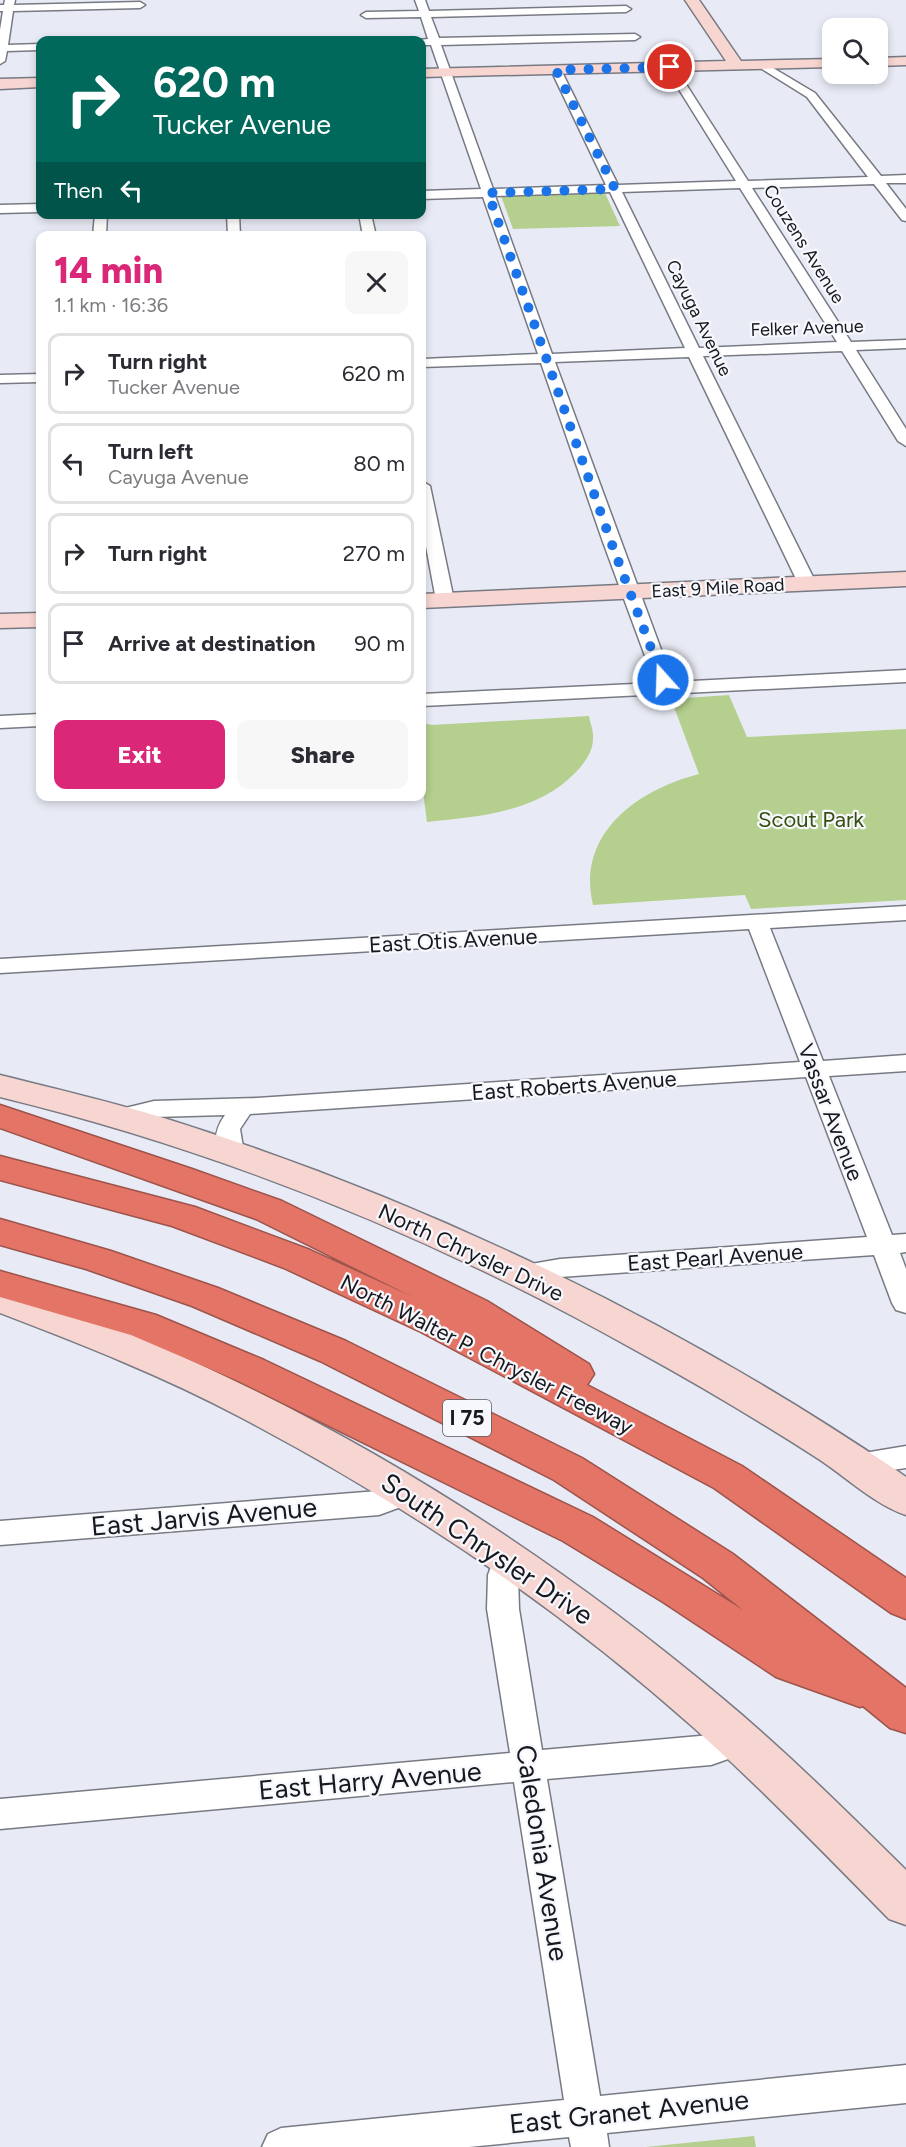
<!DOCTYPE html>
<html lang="en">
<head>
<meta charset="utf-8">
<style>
  :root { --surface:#fff; --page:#f7f7f7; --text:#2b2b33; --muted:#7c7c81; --line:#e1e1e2; --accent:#db2777 }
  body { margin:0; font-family:Figtree,sans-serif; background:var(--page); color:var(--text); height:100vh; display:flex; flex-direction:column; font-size:22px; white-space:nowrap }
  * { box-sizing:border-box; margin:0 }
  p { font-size:20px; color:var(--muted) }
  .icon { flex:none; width:33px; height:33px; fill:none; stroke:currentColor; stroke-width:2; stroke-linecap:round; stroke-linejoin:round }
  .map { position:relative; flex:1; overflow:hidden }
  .side { position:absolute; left:36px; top:231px; width:390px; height:570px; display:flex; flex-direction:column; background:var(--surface); border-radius:12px; box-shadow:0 3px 9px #0003 }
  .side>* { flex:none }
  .top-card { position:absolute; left:36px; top:36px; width:390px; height:183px; border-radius:12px; box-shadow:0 3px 9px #0003; background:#00695c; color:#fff; overflow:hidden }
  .controls { position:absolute; left:822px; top:18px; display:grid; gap:12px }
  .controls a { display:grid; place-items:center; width:66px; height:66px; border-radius:12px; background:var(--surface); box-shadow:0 3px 9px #0003; font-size:30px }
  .pin { position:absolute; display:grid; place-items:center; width:51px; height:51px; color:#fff; margin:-26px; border:3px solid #fff; border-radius:50%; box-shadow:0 2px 6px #0007 }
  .me { position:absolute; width:66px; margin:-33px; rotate:340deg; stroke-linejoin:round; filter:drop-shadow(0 0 4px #0008) }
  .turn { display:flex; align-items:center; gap:21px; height:126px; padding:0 18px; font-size:27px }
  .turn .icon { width:78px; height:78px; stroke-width:2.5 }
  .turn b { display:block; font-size:42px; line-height:51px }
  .then { display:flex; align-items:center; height:57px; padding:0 18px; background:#0003; gap:12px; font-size:22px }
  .round { display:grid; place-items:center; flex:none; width:63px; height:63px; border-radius:12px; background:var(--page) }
  .headline { display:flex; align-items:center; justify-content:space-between; height:102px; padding:0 18px }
  h1 { font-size:36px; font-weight:800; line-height:45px; color:var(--accent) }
  .cta { display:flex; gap:12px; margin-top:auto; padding:12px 18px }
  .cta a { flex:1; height:69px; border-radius:12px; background:var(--accent); color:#fff; font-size:24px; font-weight:800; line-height:69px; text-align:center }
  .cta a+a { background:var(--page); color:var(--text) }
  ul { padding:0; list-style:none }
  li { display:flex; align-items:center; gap:18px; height:81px; margin:0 12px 9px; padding:0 6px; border:3px solid var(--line); border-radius:12px }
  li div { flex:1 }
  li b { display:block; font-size:22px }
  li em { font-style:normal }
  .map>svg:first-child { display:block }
  .green { fill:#b4cf8e }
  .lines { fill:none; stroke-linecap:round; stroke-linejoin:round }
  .street-casing { stroke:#787a83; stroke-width:3 }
  .secondary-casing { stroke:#787a83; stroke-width:3 }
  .highway-casing { stroke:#9c544c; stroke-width:3 }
  .street { fill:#fff; fill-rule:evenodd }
  .secondary { fill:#f7d5d1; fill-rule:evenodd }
  .highway { fill:#e37466; fill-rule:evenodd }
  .route { stroke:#1a73e8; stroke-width:10; stroke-dasharray:0 18 }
  .labels { text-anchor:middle; stroke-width:4.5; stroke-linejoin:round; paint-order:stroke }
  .far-street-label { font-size:18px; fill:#17181c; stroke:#f6f8fe }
  .shield { fill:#f6f8fe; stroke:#5a5b60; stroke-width:1.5 }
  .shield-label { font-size:21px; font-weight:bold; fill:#17181c }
  .park-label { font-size:22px; fill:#374d0c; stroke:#f6f8fe }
  .street-label { font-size:22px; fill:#17181c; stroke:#f6f8fe }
  .near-street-label { font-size:27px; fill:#17181c; stroke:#f6f8fe }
</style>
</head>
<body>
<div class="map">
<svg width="906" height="2147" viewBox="0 0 906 2147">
  <rect width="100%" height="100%" fill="#e8ebf5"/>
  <g class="green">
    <polygon points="605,193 620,226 513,229 501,196"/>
    <path d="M729 695 747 737 906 729V900L751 909 745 895 593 905C576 834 637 790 699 774L671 699Z"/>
    <path d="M589 716C590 723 594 731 593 739 593 751 585 762 577 771 537 813 481 816 427 822L422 784V723L432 725Z"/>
    <polygon points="754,2136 756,2147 646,2147"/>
  </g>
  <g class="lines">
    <g class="street-casing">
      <g id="street">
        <polygon points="5,0 15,0 14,5 140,2 145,5 140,8 13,11 8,45 40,44 40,50 7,51 5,61 0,64 0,30 3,11 0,11 0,5 4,5"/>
        <path d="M415 0H425L429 11 626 6 631 9 626 12 431 17 439 38 635 34 640 37 635 40 441 45 493 189 606 185 551 70 556 67 561 70 618 185 736 181 665 67 670 64 675 67 748 181 868 177 807 97 759 67 758 65 763 62 815 93 881 176 906 175V183H886L906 209V221L902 220 874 184 752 188 851 342 906 340V348L856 350 906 429V446L898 441 842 351 703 356 816 583 813 587H801L798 583 689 357 555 362 673 682 906 670V682L422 706V694L655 683 603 542 541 363 422 367V359L538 354 483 197 422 199V191L481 189 431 45H422V40H418L428 39 421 17 366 18 361 15 366 12 419 11ZM740 188 837 342 699 348 622 192ZM610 192 685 348 552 354 495 196Z"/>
        <polygon points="40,204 40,212 0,213 0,205"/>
        <polygon points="95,214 107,214 106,236 93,236"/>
        <polygon points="227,214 239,214 240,236 228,236"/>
        <polygon points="359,214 371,214 376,236 363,236"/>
        <polygon points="40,374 40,382 0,383 0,375"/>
        <polygon points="422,481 430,486 454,600 451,604 439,604 436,600 422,525"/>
        <polygon points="40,714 40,726 0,728 0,716"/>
        <path d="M906 906V920L770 928 823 1061 906 1055V1071L829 1076 892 1235 906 1234V1252L900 1253 906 1269V1313L896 1310 892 1303 874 1255 560 1277 523 1284 514 1281 510 1274 514 1267 560 1259 867 1237 806 1077 250 1114 240 1129 244 1153 240 1159 231 1161 222 1159C212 1143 215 1129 225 1115L154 1117 122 1125 113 1123 110 1117 113 1111 154 1101 257 1098 800 1062 749 929 0 973V959Z"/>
        <polygon points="906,1446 906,1468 856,1475 846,1472 841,1464 846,1456"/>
        <polygon points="407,1481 417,1485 422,1493 417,1501 379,1515 0,1545 0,1521 378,1491"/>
        <polygon points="508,1547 519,1550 523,1559 518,1575 519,1609 542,1750 711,1735 739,1727 751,1731 755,1741 751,1751 711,1765 547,1779 600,2096 906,2065 906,2103 607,2133 609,2147 571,2147 569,2137 469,2147 262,2147 268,2134 281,2128 564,2100 514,1782 0,1829 0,1799 510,1753 487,1609 488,1575 497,1550"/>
      </g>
    </g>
    <g class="secondary-casing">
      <g id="secondary">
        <polygon points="685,0 699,0 741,61 832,59 832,67 422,77 422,69 726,61"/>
        <polygon points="906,57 906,65 878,66 878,58"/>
        <polygon points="40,78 40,87 0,89 0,79"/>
        <polygon points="906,572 906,586 422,608 422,594"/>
        <polygon points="40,613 40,627 0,628 0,614"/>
        <path d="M0 1075C56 1089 112 1102 167 1119 422 1199 675 1320 896 1470L906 1477V1515C875 1505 845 1476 817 1458 758 1420 697 1384 635 1350 436 1238 222 1151 0 1097Z"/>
        <path d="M0 1285C69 1305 137 1335 203 1366 391 1452 564 1566 722 1698 787 1752 846 1811 906 1870V1925L889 1919C825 1854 762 1789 694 1728 557 1606 402 1502 240 1417 163 1376 81 1344 0 1313Z"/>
      </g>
    </g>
    <g class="highway-casing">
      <g id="highway">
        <polygon points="0,1105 192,1169 282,1201 487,1301 589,1364 594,1374 587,1385 742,1466 906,1578 906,1619 891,1613 714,1488 421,1332 284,1268 172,1226 0,1180 0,1156 195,1207 310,1250 413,1297 256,1219 0,1128"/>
        <polygon points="0,1219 111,1251 218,1288 346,1341 582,1458 733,1554 906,1688 906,1733 890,1728 863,1706 860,1707 776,1677 663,1602 563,1541 236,1380 131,1335 0,1297 0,1271 156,1315 264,1360 593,1517 743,1610 703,1578 554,1480 320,1361 192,1306 86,1269 0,1245"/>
      </g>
    </g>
    <use href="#street" class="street"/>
    <use href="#secondary" class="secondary"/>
    <use href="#highway" class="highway"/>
  </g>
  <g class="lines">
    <polyline class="route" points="663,680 611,542 488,193 615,189 556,70 670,67"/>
  </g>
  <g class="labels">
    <g class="far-street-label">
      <text transform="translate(804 244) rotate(58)" y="6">Couzens Avenue</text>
      <text transform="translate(699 318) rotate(64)" y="6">Cayuga Avenue</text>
      <text transform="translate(807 328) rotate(-2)" y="6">Felker Avenue</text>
      <text transform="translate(718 588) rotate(-3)" y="6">East 9 Mile Road</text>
    </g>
    <rect class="shield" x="443" y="1400" width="48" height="36" rx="4.5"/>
    <g class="shield-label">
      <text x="467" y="1425">I 75</text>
    </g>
    <g class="park-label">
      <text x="811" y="827">Scout Park</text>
    </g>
    <g class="street-label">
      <text transform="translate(453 940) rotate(-3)" y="8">East Otis Avenue</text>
      <text transform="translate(574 1085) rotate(-4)" y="8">East Roberts Avenue</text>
      <text transform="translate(831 1112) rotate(69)" y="8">Vassar Avenue</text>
      <text transform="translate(471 1252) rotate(25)" y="8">North Chrysler Drive</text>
      <text transform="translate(715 1257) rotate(-4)" y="8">East Pearl Avenue</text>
      <text transform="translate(487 1354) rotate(27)" y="8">North Walter P. Chrysler Freeway</text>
    </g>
    <g class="near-street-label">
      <text transform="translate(204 1517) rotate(-5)" y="9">East Jarvis Avenue</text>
      <text transform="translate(487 1549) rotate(34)" y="9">South Chrysler Drive</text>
      <text transform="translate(370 1781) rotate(-5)" y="9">East Harry Avenue</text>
      <text transform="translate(542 1853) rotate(81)" y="9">Caledonia Avenue</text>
      <text transform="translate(629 2112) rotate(-6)" y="9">East Granet Avenue</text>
    </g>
  </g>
</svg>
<div class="controls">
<a><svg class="icon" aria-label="search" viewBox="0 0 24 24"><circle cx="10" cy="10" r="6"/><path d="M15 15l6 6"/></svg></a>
</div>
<div class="pin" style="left:670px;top:67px;background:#d93025"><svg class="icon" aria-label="arrive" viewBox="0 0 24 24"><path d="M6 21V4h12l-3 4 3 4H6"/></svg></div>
<svg class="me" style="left:663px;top:680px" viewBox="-20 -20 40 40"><circle r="17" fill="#1a73e8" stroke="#fff" stroke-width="3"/><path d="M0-11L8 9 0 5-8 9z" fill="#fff"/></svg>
<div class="top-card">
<div class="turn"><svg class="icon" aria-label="right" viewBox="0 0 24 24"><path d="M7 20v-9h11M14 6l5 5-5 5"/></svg><div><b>620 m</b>Tucker Avenue</div></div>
<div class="then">Then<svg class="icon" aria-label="left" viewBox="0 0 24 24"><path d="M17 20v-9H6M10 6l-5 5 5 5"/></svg></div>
</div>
<section class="side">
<div class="headline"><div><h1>14 min</h1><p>1.1 km · 16:36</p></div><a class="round"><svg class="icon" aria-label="close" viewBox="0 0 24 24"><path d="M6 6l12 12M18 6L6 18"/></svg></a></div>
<ul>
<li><svg class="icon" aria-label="right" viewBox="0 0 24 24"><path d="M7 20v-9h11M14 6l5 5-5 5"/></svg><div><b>Turn right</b><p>Tucker Avenue</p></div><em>620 m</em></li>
<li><svg class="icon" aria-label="left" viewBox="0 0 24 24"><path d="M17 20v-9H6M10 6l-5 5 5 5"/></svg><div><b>Turn left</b><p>Cayuga Avenue</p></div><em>80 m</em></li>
<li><svg class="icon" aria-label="right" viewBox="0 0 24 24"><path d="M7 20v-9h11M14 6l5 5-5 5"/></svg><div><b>Turn right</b></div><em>270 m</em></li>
<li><svg class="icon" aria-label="arrive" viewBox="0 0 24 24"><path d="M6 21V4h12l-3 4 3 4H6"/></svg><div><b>Arrive at destination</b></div><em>90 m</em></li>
</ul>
<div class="cta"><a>Exit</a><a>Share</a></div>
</section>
</div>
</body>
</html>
